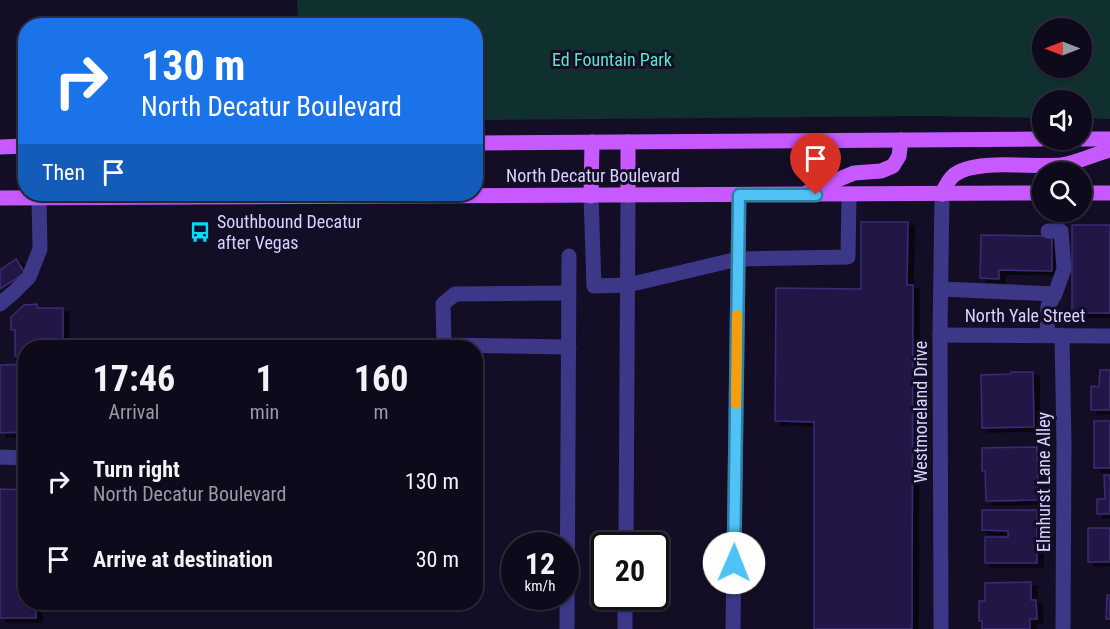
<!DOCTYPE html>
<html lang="en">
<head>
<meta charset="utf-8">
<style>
  :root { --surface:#0e0a1c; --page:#1c1829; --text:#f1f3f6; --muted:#9b9aa3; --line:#2e2b3b }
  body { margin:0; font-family:"Roboto Condensed",sans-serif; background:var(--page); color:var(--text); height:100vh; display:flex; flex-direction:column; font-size:22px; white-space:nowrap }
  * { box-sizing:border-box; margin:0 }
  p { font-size:20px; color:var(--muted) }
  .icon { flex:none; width:33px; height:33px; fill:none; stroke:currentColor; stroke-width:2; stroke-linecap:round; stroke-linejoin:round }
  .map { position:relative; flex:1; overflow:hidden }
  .drawer { position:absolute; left:18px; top:340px; width:465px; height:270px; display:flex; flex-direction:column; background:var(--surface); border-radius:24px; box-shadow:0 2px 4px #0004,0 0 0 2px var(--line) }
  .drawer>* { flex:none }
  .guide { position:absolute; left:18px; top:18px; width:465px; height:183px; border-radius:24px; box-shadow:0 2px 4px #0004,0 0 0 2px var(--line); background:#1a73e8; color:#fff; overflow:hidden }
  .needle { width:39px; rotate:270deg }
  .controls { position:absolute; left:1032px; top:18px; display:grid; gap:12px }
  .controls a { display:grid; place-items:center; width:60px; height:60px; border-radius:50%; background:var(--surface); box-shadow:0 2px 4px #0004,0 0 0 2px var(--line); font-size:30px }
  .speed { position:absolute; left:501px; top:532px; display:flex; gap:12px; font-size:30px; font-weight:700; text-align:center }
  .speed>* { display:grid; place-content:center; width:78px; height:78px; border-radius:50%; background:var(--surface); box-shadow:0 2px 4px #0004,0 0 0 2px var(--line); line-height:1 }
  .speed small { font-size:15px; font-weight:400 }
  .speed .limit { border:3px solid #111; border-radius:9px; background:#fff; color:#111 }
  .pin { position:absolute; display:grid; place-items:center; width:51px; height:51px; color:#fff; margin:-62px -26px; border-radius:50% 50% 50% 0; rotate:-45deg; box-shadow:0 0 6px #0007 }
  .pin .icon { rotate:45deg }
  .me { position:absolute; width:66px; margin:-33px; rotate:1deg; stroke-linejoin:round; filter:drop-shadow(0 0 4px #0008) }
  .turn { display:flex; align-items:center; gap:21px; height:126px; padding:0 24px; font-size:27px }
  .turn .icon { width:78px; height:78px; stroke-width:2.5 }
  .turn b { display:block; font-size:42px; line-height:51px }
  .then { display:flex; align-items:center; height:57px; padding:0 24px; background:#0003; gap:12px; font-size:22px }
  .eta { display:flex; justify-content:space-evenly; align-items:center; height:102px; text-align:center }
  .eta b { font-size:36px; font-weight:700; line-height:42px }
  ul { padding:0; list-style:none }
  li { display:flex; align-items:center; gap:18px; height:78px; padding:0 24px }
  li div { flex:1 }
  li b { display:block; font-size:22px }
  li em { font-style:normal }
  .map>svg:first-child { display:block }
  .green { fill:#103030; fill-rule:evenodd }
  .building { fill:#241947; stroke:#3b2a74; stroke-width:1.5; filter:url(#shadow) }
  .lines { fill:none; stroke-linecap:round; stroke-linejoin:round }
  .minor { stroke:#3c3787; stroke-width:15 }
  .major { stroke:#c659ff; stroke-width:15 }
  .route-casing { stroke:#337fa1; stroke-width:15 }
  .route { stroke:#4fc3f7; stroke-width:10 }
  .slow { stroke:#f59e0b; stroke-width:10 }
  .labels { text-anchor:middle; stroke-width:6; stroke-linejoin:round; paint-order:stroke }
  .park-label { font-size:18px; fill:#59e5c6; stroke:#130e26 }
  .street-label { font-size:18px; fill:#d9d2ff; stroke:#130e26 }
  .poi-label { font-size:18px; fill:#d9d2ff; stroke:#130e26; text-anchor:start }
</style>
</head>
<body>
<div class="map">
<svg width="1110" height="629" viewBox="0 0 1110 629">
  <defs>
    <filter id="shadow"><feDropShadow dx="6" dy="4" stdDeviation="0" flood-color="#0009"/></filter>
  </defs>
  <rect width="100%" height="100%" fill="#130e26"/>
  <path class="green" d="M297 0H1110V119L1082 118V100H1042V118L925 116 481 120 476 119V26L298 25ZM1042 28H1082V68H1042Z"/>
  <g class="building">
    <polygon points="861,222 908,222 907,285 913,285 912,629 814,629 814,422 775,421 776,288 861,289"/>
    <rect x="1072" y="225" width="38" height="88"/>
    <polygon points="981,235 1052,236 1052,271 999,270 999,279 980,278"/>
    <polygon points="16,259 25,273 0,289 0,270"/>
    <polygon points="37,304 37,308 63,308 63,348 26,348 26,356 15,356 15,330 11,330 11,317 24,305"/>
    <polygon points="26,364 26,432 0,433 0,365"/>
    <polygon points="1100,370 1110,370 1110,410 1091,410 1091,386 1099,387"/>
    <polygon points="1011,372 1033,372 1034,427 982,428 981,375 1011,374"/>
    <rect x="1094" y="421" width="16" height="47"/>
    <polygon points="1037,447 1038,500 986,501 985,471 982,471 982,448"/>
    <polygon points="1104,475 1110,475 1110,514 1097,514 1097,499 1105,499"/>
    <polygon points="0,489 26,490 26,603 36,603 36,618 0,618"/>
    <polygon points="982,510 1037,510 1037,563 985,563 985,537 1008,537 1008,531 982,530"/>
    <rect x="1088" y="528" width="22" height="34"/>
    <polygon points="1031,582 1031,600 1036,600 1037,619 1030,619 1030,629 982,629 982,621 979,621 979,601 985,601 985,583"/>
    <polygon points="1107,595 1110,595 1110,619 1106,619"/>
  </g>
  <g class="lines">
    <g class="minor">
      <polyline points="591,196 594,286 628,285 738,259 848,257 849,195"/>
      <polyline points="941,289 1055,294 1064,269 1061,231 1048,231"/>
      <polyline points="569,293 455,294 443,304 444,345 569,347"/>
      <polyline points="0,304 14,292 29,277 40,249 39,198"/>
      <polyline points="940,335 1110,336"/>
      <polyline points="1047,335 1048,306 1055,294"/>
      <polyline points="1062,335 1064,446 1063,629"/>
      <polyline points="0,457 26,458"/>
      <polyline points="626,546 628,195"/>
      <polyline points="567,629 569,256"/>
      <polyline points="625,629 625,597"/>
      <polyline points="733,629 739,195"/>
      <polyline points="941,629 940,335 942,194"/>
    </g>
    <g class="major">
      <polyline points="1082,139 1110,139"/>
      <polyline points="628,142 628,195"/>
      <polyline points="476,143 1042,139"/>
      <polyline points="0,147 26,146"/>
      <polyline points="808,192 854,173 881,171 893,166 899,156 901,140"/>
      <polyline points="1082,193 1110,193"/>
      <path d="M942 194C945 187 948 180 954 175 976 158 1033 168 1061 165 1076 163 1095 154 1110 150"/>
      <polyline points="591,196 592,142"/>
      <polyline points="0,198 1042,193"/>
    </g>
  </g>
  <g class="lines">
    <g class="route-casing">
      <polyline id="route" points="734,563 739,195 816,195"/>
    </g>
    <use href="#route" class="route"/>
    <polyline class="slow" points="736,404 737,315"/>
  </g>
  <defs>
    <g id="bus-bare" transform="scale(1.62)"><path d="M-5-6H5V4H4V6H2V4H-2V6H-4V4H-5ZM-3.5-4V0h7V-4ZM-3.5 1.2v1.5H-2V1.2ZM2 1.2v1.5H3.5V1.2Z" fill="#00dcfd" stroke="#130e26" stroke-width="2.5" paint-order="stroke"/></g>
  </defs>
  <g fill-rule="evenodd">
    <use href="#bus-bare" x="200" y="232"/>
  </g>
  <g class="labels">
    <g class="park-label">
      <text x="612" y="66">Ed Fountain Park</text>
    </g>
    <g class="street-label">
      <text x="593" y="182">North Decatur Boulevard</text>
      <text x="1025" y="322">North Yale Street</text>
      <text transform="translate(921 412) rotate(-90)" y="6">Westmoreland Drive</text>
      <text transform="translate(1044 482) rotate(-90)" y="6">Elmhurst Lane Alley</text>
    </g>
    <g class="poi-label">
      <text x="217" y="228">Southbound Decatur<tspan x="217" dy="21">after Vegas</tspan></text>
    </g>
  </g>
</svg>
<div class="controls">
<a><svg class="needle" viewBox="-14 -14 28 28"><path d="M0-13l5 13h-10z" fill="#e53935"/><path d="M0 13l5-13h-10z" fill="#9b9aa3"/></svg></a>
<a><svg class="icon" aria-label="sound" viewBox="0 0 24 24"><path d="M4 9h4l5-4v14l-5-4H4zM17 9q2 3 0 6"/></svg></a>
<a><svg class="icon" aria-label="search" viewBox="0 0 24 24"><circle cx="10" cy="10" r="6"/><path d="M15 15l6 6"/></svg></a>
</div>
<div class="speed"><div>12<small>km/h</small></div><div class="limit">20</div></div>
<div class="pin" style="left:816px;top:195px;background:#d93025"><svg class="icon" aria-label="arrive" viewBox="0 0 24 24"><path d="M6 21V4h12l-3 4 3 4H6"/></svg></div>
<svg class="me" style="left:734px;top:563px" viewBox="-20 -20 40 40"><circle r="19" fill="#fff"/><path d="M0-13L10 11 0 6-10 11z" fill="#4fc3f7"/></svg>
<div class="guide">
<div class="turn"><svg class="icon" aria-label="right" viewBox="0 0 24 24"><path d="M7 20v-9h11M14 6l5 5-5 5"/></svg><div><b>130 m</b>North Decatur Boulevard</div></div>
<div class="then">Then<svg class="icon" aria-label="arrive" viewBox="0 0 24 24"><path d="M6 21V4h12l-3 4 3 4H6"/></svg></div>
</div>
<section class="drawer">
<div class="eta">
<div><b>17:46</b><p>Arrival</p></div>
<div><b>1</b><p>min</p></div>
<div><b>160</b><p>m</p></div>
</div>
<ul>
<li><svg class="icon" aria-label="right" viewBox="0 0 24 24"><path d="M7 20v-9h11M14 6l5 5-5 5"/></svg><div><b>Turn right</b><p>North Decatur Boulevard</p></div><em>130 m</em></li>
<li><svg class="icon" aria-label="arrive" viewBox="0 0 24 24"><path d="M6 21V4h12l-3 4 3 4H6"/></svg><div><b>Arrive at destination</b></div><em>30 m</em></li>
</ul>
</section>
</div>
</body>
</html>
